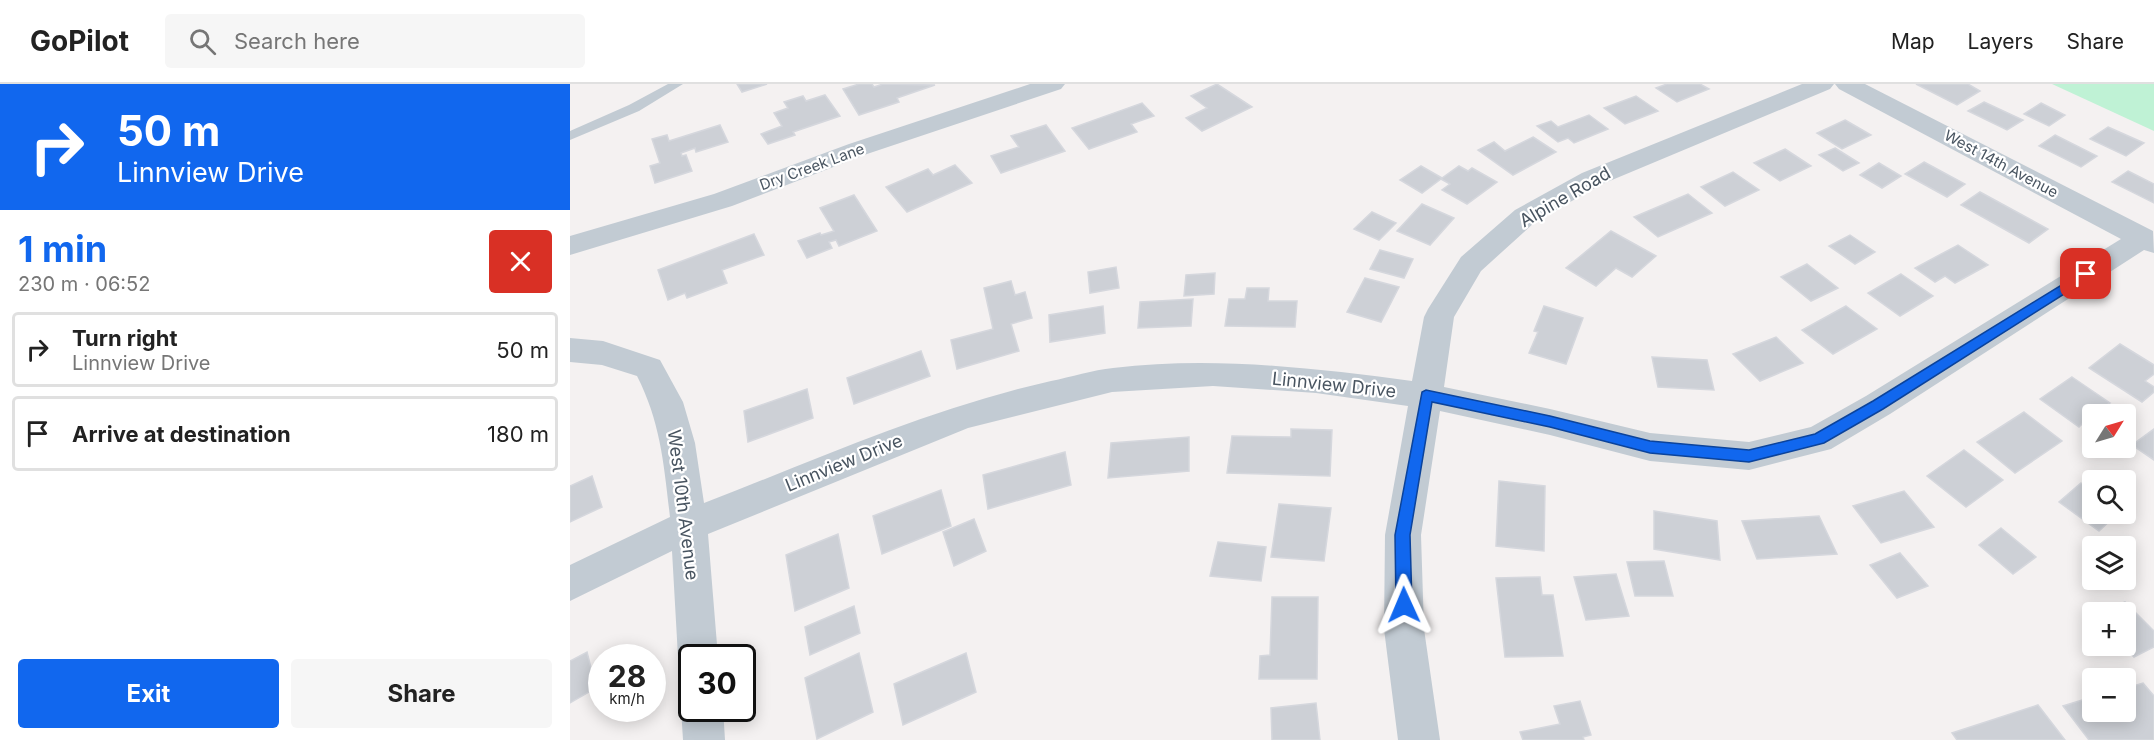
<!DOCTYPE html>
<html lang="en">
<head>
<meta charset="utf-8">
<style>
  :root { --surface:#fff; --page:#f6f6f6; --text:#222; --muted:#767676; --line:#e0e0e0; --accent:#1167ee }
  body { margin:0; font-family:Inter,sans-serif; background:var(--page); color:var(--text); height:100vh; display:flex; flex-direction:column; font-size:22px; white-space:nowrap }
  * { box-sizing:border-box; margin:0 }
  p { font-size:20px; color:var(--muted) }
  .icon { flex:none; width:33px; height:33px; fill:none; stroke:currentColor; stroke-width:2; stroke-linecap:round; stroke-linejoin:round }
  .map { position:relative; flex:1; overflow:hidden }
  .details { display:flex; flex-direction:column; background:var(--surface); width:570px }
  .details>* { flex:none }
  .banner { background:#1167ee; color:#fff; overflow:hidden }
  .needle { width:39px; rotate:53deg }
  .buttons { position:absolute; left:1512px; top:320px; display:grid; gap:12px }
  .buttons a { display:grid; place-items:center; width:54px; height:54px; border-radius:6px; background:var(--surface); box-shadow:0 3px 15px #0003; font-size:30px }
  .speed { position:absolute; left:18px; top:560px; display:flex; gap:12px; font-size:30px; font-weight:700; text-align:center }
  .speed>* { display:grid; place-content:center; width:78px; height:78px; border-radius:50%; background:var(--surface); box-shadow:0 3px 15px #0003; line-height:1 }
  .speed small { font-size:15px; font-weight:400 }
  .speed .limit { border:3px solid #111; border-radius:9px; background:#fff; color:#111 }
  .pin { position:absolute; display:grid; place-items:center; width:51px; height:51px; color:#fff; margin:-26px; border-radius:12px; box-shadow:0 3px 9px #0006 }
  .me { position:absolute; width:66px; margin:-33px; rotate:359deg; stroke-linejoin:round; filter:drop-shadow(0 0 4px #0008) }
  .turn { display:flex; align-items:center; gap:21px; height:126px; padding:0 18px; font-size:27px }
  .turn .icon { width:78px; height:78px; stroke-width:2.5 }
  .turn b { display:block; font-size:42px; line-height:51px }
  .round { display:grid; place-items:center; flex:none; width:63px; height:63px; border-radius:6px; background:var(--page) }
  .overview { display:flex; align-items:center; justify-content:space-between; height:102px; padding:0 18px }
  h1 { font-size:36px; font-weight:700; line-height:45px; color:var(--accent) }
  .primary-button { display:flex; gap:12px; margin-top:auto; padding:12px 18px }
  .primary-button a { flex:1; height:69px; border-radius:6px; background:var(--accent); color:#fff; font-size:24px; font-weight:700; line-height:69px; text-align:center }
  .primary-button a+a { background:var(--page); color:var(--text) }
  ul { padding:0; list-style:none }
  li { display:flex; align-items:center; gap:18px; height:75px; margin:0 12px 9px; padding:0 6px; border:3px solid var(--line); border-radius:6px }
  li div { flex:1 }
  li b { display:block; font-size:22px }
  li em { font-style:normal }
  header { display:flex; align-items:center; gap:36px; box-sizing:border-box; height:84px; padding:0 30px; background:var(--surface); border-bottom:2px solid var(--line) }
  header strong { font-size:28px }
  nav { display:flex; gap:33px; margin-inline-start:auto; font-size:21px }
  .search { width:420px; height:54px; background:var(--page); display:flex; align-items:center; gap:15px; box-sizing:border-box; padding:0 21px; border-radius:6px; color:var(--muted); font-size:22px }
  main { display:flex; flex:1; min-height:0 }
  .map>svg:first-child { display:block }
  .green { fill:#bff2d5 }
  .building { fill:#cdd0d6; stroke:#d5d7dd; stroke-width:1.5 }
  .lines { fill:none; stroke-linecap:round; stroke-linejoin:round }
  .lane { fill:#c2cbd3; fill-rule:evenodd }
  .street { fill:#c2cbd3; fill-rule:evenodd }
  .route { fill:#1167ee; stroke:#0b439b; stroke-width:1.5 }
  .labels { text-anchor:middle; stroke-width:4.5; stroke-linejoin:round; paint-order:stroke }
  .far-street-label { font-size:15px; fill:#485460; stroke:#fff }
  .street-label { font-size:18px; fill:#485460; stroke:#fff }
</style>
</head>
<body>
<header>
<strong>GoPilot</strong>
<div class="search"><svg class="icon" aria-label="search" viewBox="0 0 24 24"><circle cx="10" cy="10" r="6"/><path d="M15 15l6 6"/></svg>Search here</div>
<nav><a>Map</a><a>Layers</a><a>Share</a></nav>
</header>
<main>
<section class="details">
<div class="banner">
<div class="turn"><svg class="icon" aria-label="right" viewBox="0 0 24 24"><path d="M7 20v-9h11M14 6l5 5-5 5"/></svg><div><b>50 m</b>Linnview Drive</div></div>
</div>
<div class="overview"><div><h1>1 min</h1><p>230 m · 06:52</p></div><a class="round" style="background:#d93025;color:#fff"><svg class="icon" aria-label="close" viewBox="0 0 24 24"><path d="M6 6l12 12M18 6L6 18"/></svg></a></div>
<ul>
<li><svg class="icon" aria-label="right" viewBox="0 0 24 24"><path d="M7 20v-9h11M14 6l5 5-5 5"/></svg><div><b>Turn right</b><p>Linnview Drive</p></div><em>50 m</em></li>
<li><svg class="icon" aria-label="arrive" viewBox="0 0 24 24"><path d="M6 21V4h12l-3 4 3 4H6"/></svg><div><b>Arrive at destination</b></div><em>180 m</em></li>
</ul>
<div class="primary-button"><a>Exit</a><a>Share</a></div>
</section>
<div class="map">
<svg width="1584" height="656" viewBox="0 0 1584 656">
  <rect width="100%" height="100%" fill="#f4f1f1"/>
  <polygon class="green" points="1482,0 1584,0 1584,47"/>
  <g class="building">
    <polygon points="167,0 197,0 172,8"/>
    <polygon points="289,0 302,0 304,3 313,0 365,1 327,14 329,18 289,31 273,5"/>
    <polygon points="647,0 682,23 632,47 616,34 637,24 621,12"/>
    <polygon points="1097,0 1130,0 1139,5 1107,18 1086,4"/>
    <polygon points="1346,0 1398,0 1410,7 1387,21"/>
    <polygon points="255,11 270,32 223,48 225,51 198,60 191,50 212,42 204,29 218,24 214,18 233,12 236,17"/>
    <polygon points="1066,12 1088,27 1055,40 1034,24"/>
    <polygon points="1414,18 1453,36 1437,46 1398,27"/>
    <polygon points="572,19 584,32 561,40 567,48 519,65 502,44"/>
    <polygon points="1471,19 1495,31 1479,42 1454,30"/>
    <polygon points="1019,31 1038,45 1004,59 998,54 988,58 967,42 981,37 988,43"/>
    <polygon points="1275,36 1301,51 1272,65 1247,49"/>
    <polygon points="150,41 158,58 126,68 125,64 111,69 112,72 116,71 122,87 85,99 80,82 90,79 82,55 97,51 99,57"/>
    <polygon points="476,41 495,67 431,89 421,72 449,63 441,52"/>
    <polygon points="1538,43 1574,59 1556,72 1520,55"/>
    <polygon points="1485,51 1527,72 1511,83 1469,62"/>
    <polygon points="963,53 986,68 943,91 908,66 924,58 935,67"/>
    <polygon points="1265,64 1289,79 1273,87 1249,71"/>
    <polygon points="1215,65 1241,82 1210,97 1184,79"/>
    <polygon points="1354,78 1395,100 1377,113 1335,90"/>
    <polygon points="1309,79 1331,92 1312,104 1290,91"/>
    <polygon points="385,81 402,99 337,128 316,103 358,85 363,91"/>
    <polygon points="851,82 872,94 889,82 898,87 902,84 927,98 897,120 872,106 880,100 871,95 852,109 830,96"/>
    <polygon points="1558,87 1584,100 1584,119 1542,98"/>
    <polygon points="1163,88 1189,106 1155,122 1131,103"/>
    <polygon points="1410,108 1478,145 1459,159 1391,121"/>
    <polygon points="1118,110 1142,129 1088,153 1064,133"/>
    <polygon points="284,111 307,147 269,162 266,156 259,158 262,164 237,174 228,157 250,149 251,151 264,147 250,124"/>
    <polygon points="852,120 884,134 860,161 827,147"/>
    <polygon points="802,128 826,139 809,156 784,145"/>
    <polygon points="1041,147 1086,172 1062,193 1046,184 1026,202 996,184"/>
    <polygon points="184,150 194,171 152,186 157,199 117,214 115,209 98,216 88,186"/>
    <polygon points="1280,151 1305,168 1285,180 1259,162"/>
    <polygon points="1388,161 1418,181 1385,199 1375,192 1365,198 1345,184"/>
    <polygon points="810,166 843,175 834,194 800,185"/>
    <polygon points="1237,180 1268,204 1241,217 1211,193"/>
    <polygon points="546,183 549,204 520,209 518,188"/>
    <polygon points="645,189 644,210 614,212 616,191"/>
    <polygon points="1331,190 1363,212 1330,232 1298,209"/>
    <polygon points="795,194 829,203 811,238 777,228"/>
    <polygon points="441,197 445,211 455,208 462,234 441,240 449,267 387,285 381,256 423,245 414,204"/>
    <polygon points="677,204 699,204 698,217 727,217 725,243 655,242 659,215 675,215"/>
    <polygon points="623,215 621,242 568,244 570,218"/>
    <polygon points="533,222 535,249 480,258 479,231"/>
    <polygon points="974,222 1013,234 996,280 959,269 968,248 964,247"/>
    <polygon points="1276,222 1307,245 1263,270 1232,246"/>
    <polygon points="1206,253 1233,279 1190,297 1163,270"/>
    <polygon points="1550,260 1584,281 1584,290 1575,297 1584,303 1584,308 1572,318 1519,284"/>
    <polygon points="351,267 360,292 284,320 277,294"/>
    <polygon points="1082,273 1137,276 1144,306 1088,303"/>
    <polygon points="1502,293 1540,319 1522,330 1509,343 1470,315"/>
    <polygon points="237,305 243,334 178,358 174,327"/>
    <polygon points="1454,328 1492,357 1445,389 1407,358"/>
    <polygon points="721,345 762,346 760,392 657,389 662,352 721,353"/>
    <polygon points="1584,345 1584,376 1562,361"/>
    <polygon points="619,353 619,387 538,394 541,359"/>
    <polygon points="1394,366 1433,396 1396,423 1357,392"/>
    <polygon points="495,368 501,401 418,425 413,391"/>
    <polygon points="22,392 32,423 0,438 0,402"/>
    <polygon points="929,397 975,402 974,467 926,462"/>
    <polygon points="1511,399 1522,407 1522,429 1548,429 1529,447 1489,418"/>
    <polygon points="371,406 381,442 312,470 303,432"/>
    <polygon points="1334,407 1364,443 1311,459 1283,422"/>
    <polygon points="709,420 761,424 754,477 701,473"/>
    <polygon points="1084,427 1147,437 1150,476 1084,465"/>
    <polygon points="1249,432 1267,470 1187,475 1172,437"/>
    <polygon points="404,435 416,467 384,482 373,448"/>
    <polygon points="1431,444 1466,473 1443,490 1409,461"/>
    <polygon points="268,450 279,504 225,527 216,471"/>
    <polygon points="648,458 696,463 691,497 640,492"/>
    <polygon points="1330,469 1358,502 1327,514 1300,481"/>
    <polygon points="1094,477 1103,512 1065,512 1057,478"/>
    <polygon points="1046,490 1059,532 1016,536 1004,493"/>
    <polygon points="970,493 972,511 983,511 993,572 935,573 926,494"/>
    <polygon points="702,513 748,513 747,595 689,595 690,572 700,571"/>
    <polygon points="1555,518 1584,547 1584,563 1564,573 1552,561 1556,561 1556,528 1533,528"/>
    <polygon points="284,522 290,549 240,571 235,543"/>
    <polygon points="17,568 26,604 0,619 0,577"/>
    <polygon points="289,569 303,628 247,655 235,594"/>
    <polygon points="396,569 406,608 333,641 324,600"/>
    <polygon points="1573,599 1584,612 1584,656 1519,656 1493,622 1522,613 1522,627 1556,627 1556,604"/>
    <polygon points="1010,617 1021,651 1013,653 1014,656 953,656 950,648 990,640 984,622"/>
    <polygon points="746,619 750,656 702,656 701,624"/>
    <polygon points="1468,621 1495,656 1387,656 1382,649"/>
  </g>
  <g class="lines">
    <polygon class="lane" points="98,0 113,0 69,27 0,56 0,47 59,21"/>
    <g class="street">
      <polygon points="460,0 495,0 491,5 297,70 162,122 0,171 0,152 144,110 279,60"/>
      <path d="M1232 0H1264L1260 5 1030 101 965 138 911 187 884 233 874 303 980 325 1080 349 1179 358 1241 343 1296 312 1551 155 1269 5 1265 0H1295L1583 147 1584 169 1574 166 1320 330 1261 365 1179 386 1080 377 980 351 870 327 851 451 854 545 870 656H828L814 545 815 451 838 322 746 309 643 302 542 308 398 344 138 450 148 573H122V590L114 587 108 573 102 467 0 517V481L100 433C94 382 91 339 67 292L32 281 0 278V254L33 257 90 276 113 318 125 359 134 419C248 375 361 324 481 297 501 293 523 286 543 284 643 272 743 284 842 297L854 233 858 225 891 173 945 126 1012 89Z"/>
      <polygon points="122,608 122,624 153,624 155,656 113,656 111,624 117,609"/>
    </g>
  </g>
  <polygon class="route" points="1516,186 1521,187 1521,193 1313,325 1254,359 1179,378 1080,369 980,343 862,318 840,451 842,521 840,526 834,529 828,526 826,521 825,451 852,308 856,306 980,332 1080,357 1179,366 1245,350 1303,317"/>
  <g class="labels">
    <g class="far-street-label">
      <text transform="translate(1431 80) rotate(28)" y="5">West 14th Avenue</text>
      <text transform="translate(242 83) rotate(-20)" y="5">Dry Creek Lane</text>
    </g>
    <g class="street-label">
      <text transform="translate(995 113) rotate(-30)" y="6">Alpine Road</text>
      <text transform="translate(764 301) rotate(6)" y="6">Linnview Drive</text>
      <text transform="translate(274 379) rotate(-22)" y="6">Linnview Drive</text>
      <text transform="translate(113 421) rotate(83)" y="6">West 10th Avenue</text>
    </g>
  </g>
</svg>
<div class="buttons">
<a><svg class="needle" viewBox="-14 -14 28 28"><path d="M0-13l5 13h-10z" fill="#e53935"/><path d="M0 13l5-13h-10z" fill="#767676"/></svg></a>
<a><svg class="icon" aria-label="search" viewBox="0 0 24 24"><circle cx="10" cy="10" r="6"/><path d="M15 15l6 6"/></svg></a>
<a><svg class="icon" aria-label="layers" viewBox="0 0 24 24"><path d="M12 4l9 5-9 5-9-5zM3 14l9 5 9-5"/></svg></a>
<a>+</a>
<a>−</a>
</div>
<div class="speed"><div>28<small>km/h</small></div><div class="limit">30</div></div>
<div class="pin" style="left:1516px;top:190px;background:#d93025"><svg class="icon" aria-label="arrive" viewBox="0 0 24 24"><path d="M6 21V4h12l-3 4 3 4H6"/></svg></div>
<svg class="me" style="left:834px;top:521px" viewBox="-20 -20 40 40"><path d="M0-17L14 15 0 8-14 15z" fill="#1167ee" stroke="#fff" stroke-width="4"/></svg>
</div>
</main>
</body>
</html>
